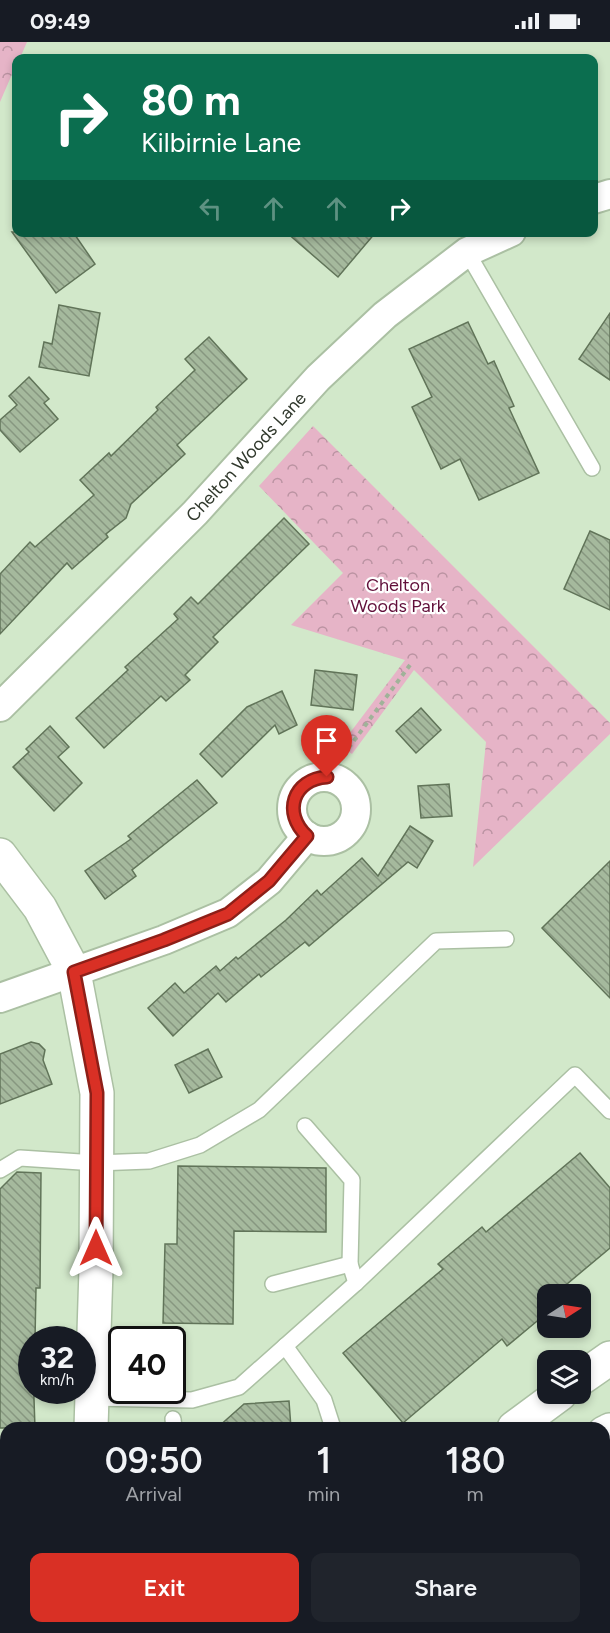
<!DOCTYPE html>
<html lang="en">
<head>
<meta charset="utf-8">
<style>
  :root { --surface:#171b24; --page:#20242c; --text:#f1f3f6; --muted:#9ea1a6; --accent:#d93025 }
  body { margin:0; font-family:Figtree,sans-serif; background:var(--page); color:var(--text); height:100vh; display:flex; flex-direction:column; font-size:22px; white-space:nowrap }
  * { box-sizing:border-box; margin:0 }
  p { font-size:20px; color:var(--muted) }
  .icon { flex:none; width:33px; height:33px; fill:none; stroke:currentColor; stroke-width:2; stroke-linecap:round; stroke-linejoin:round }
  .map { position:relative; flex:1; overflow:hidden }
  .side { position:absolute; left:0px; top:1380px; width:610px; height:212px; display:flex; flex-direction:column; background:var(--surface); border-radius:18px 18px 0 0; box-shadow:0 3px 9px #0003 }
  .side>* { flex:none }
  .banner { position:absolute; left:12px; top:12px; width:586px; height:183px; border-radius:12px; box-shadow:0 3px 9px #0003; background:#0b6e4f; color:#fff; overflow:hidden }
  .needle { width:39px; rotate:78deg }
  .fabs { position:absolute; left:537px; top:1242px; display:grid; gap:12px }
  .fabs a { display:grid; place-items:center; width:54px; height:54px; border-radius:12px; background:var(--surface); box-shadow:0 3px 9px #0003; font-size:30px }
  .speed { position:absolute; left:18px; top:1284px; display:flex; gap:12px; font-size:30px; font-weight:700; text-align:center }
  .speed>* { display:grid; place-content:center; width:78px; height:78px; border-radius:50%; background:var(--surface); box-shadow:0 3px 9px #0003; line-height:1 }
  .speed small { font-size:15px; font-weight:400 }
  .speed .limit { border:3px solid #111; border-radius:9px; background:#fff; color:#111 }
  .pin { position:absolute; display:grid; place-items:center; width:51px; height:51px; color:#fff; margin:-62px -26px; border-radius:50% 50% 50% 0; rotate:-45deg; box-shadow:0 0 6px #0007 }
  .pin .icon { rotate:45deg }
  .me { position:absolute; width:66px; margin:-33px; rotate:0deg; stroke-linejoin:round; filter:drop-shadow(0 0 4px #0008) }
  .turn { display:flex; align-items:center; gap:21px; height:126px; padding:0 30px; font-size:27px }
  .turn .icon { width:78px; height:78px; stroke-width:2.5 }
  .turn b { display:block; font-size:42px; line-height:51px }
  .lanes { display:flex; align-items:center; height:57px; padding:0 30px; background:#0003; justify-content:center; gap:30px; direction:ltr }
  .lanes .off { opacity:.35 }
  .eta { display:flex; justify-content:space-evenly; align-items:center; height:102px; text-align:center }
  .eta b { font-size:36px; font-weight:600; line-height:42px }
  .button { display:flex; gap:12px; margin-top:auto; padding:12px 30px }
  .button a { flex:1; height:69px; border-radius:12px; background:var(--accent); color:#fff; font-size:24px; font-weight:600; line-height:69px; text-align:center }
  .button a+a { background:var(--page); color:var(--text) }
  .status { display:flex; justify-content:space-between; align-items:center; height:42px; padding:0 30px; background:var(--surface); direction:ltr }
  .status svg { height:16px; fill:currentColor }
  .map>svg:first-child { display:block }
  .park { fill:url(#park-crowns) }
  .building { fill:url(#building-back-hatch); stroke:#617459; stroke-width:1.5 }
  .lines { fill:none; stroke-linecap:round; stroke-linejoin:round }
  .lane-casing { stroke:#abc0a3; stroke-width:18 }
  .street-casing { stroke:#abc0a3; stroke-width:32 }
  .secondary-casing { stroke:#abc0a3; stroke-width:36 }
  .path { stroke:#a0b299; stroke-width:4; stroke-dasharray:4.5 4.5; stroke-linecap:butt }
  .lane { stroke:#fff; stroke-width:15 }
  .street { stroke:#fff; stroke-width:28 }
  .secondary { stroke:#fff; stroke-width:33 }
  .route-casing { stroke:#8d1f18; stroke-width:15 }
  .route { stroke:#d93025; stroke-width:10 }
  .labels { text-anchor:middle; stroke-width:4.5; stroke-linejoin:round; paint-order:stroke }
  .street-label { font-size:18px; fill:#30382c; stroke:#fff }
  .park-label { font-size:18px; fill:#610f3a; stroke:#fff }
</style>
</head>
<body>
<div class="status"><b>09:49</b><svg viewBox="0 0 49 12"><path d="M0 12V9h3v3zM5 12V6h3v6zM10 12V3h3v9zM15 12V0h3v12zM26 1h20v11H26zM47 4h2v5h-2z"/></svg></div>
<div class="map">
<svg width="610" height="1591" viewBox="0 0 610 1591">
  <defs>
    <pattern id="park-crowns" width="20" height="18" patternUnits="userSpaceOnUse" patternTransform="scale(1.5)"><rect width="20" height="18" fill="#e6b4c7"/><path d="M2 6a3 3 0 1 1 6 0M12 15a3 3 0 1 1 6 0" fill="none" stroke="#bb93a2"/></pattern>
    <pattern id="building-back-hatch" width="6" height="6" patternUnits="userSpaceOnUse" patternTransform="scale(1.5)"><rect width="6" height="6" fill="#a5b99d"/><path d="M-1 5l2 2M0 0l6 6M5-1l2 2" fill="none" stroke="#879780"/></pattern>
  </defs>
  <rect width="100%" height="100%" fill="#d2e8ca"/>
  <g class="park">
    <polygon points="0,0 27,0 20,16 16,16 16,23 0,60"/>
    <polygon points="313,384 610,681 610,692 473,825 486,700 414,628 352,712 340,704 405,618 291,583 343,531 259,444"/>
  </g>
  <g class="building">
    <polygon points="12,190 73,190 95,222 56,251"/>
    <polygon points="286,190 376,190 338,235"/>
    <polygon points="59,263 100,271 89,334 39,325 44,300 52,302"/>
    <polygon points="610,271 610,338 579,317"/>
    <polygon points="468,280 488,322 494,319 514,364 509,366 539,431 479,458 460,417 441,427 412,365 432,355 409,307"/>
    <polygon points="209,295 247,337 177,403 185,412 131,462 126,476 106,492 108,495 72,527 67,521 0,592 0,532 30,500 35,505 94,453 80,438 109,411 111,414 158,368 156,365 195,328 185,317"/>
    <polygon points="29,335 49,357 44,361 58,377 20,410 0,388 0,378 17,363 9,354"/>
    <polygon points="284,476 309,502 213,595 218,600 185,633 190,638 166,659 161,654 104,706 76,676 128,628 125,625 178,577 174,572 191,555 198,562"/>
    <polygon points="590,489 610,498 610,568 564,547"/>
    <polygon points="315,628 357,633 353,668 311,663"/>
    <polygon points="282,649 297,683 279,692 275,683 222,735 200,712 247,665"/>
    <polygon points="421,666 441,688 416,711 396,689"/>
    <polygon points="50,684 69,705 58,715 82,741 54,769 13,725 29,710 26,707"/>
    <polygon points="197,738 217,761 132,828 136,834 105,857 85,829 131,797 128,794"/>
    <polygon points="449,742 452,774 421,776 418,744"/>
    <polygon points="410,784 433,799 417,826 408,820 309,904 305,900 261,935 259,932 226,960 218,951 173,994 148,966 175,941 184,951 216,924 220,929 236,915 238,917 286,878 317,848 321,853 362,816 378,834"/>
    <polygon points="610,819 610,956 542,886"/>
    <polygon points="31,1000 39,1002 45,1008 43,1018 52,1042 0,1062 0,1012"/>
    <polygon points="208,1007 222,1035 189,1051 175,1023"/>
    <polygon points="580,1111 610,1146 610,1206 555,1252 548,1252 548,1270 507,1304 502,1297 403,1381 343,1311 443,1227 438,1222 482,1185 486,1190"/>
    <polygon points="178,1124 326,1126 326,1190 234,1189 233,1282 163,1281 165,1202 177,1202"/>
    <polygon points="17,1130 41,1131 40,1246 36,1246 35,1298 32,1298 35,1386 0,1386 0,1147"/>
    <polygon points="289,1359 291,1386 217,1386 244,1362"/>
  </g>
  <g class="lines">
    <g class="lane-casing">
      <g id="lane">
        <polyline points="467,210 592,426"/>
        <polyline points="305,1084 352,1138 350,1222 356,1241"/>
        <polyline points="0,1128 20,1116 96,1121 149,1119 200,1103 259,1068 436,899 506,897"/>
        <polyline points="273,1242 350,1222"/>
        <polyline points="285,1304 324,1358 333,1386"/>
        <polyline points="92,1356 192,1358 239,1345 356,1241 575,1033 610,1069"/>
        <polyline points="173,1377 174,1386"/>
      </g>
    </g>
    <g class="street-casing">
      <g id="street">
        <polyline points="594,157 610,152"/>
        <path id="s1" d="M0 665 195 471 318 336 385 273 467 210 511 190"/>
        <circle cx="324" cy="767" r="32"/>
        <polyline points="0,956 164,898 228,871 269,839 307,794"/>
        <polyline points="0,1445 6,1445"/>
      </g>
    </g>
    <g class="secondary-casing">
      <g id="secondary">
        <polyline points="0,813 40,866 74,930 97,1051 96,1227 91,1386"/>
        <polyline points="580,1337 610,1316"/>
        <polyline points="514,1386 560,1352"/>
        <polyline points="604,1391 610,1388"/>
        <polyline points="138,1586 142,1591"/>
        <polyline points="290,1591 296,1586"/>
        <polyline points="362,1591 369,1586"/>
      </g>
    </g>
    <polyline class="path" points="327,735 410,623"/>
    <use href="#lane" class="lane"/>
    <use href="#street" class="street"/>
    <use href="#secondary" class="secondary"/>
  </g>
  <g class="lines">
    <g class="route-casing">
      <path id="route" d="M96 1206 97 1051 74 930 164 898 228 872 269 839 307 794C282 771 293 737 327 735"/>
    </g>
    <use href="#route" class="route"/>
  </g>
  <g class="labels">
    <g class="street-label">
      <text dy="6" stroke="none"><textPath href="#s1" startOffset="351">Chelton Woods Lane</textPath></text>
    </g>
    <g class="park-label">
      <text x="398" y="549">Chelton<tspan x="398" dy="21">Woods Park</tspan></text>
    </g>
  </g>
</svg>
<div class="fabs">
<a><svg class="needle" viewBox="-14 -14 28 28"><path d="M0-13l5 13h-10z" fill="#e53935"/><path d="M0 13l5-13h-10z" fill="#9ea1a6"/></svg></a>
<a><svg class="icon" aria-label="layers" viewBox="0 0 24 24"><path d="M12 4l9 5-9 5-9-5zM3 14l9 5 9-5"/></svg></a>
</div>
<div class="speed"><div>32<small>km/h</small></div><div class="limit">40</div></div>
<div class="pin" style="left:327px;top:735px;background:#d93025"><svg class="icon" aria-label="arrive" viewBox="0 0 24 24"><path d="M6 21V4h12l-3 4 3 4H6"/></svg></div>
<svg class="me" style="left:96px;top:1206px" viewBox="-20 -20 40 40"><path d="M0-17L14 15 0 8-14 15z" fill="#d93025" stroke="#fff" stroke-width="4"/></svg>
<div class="banner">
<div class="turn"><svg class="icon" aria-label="right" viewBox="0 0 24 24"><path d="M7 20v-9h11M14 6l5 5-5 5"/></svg><div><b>80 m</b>Kilbirnie Lane</div></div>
<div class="lanes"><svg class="icon off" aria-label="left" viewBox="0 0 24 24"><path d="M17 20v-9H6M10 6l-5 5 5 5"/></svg><svg class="icon off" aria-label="ahead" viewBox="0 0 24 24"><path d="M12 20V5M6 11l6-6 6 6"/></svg><svg class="icon off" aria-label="ahead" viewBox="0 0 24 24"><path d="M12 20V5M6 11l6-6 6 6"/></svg><svg class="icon" aria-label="right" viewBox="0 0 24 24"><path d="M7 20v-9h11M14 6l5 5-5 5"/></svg></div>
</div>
<section class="side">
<div class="eta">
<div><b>09:50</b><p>Arrival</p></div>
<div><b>1</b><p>min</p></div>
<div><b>180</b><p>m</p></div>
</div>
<div class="button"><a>Exit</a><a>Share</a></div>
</section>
</div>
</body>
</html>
